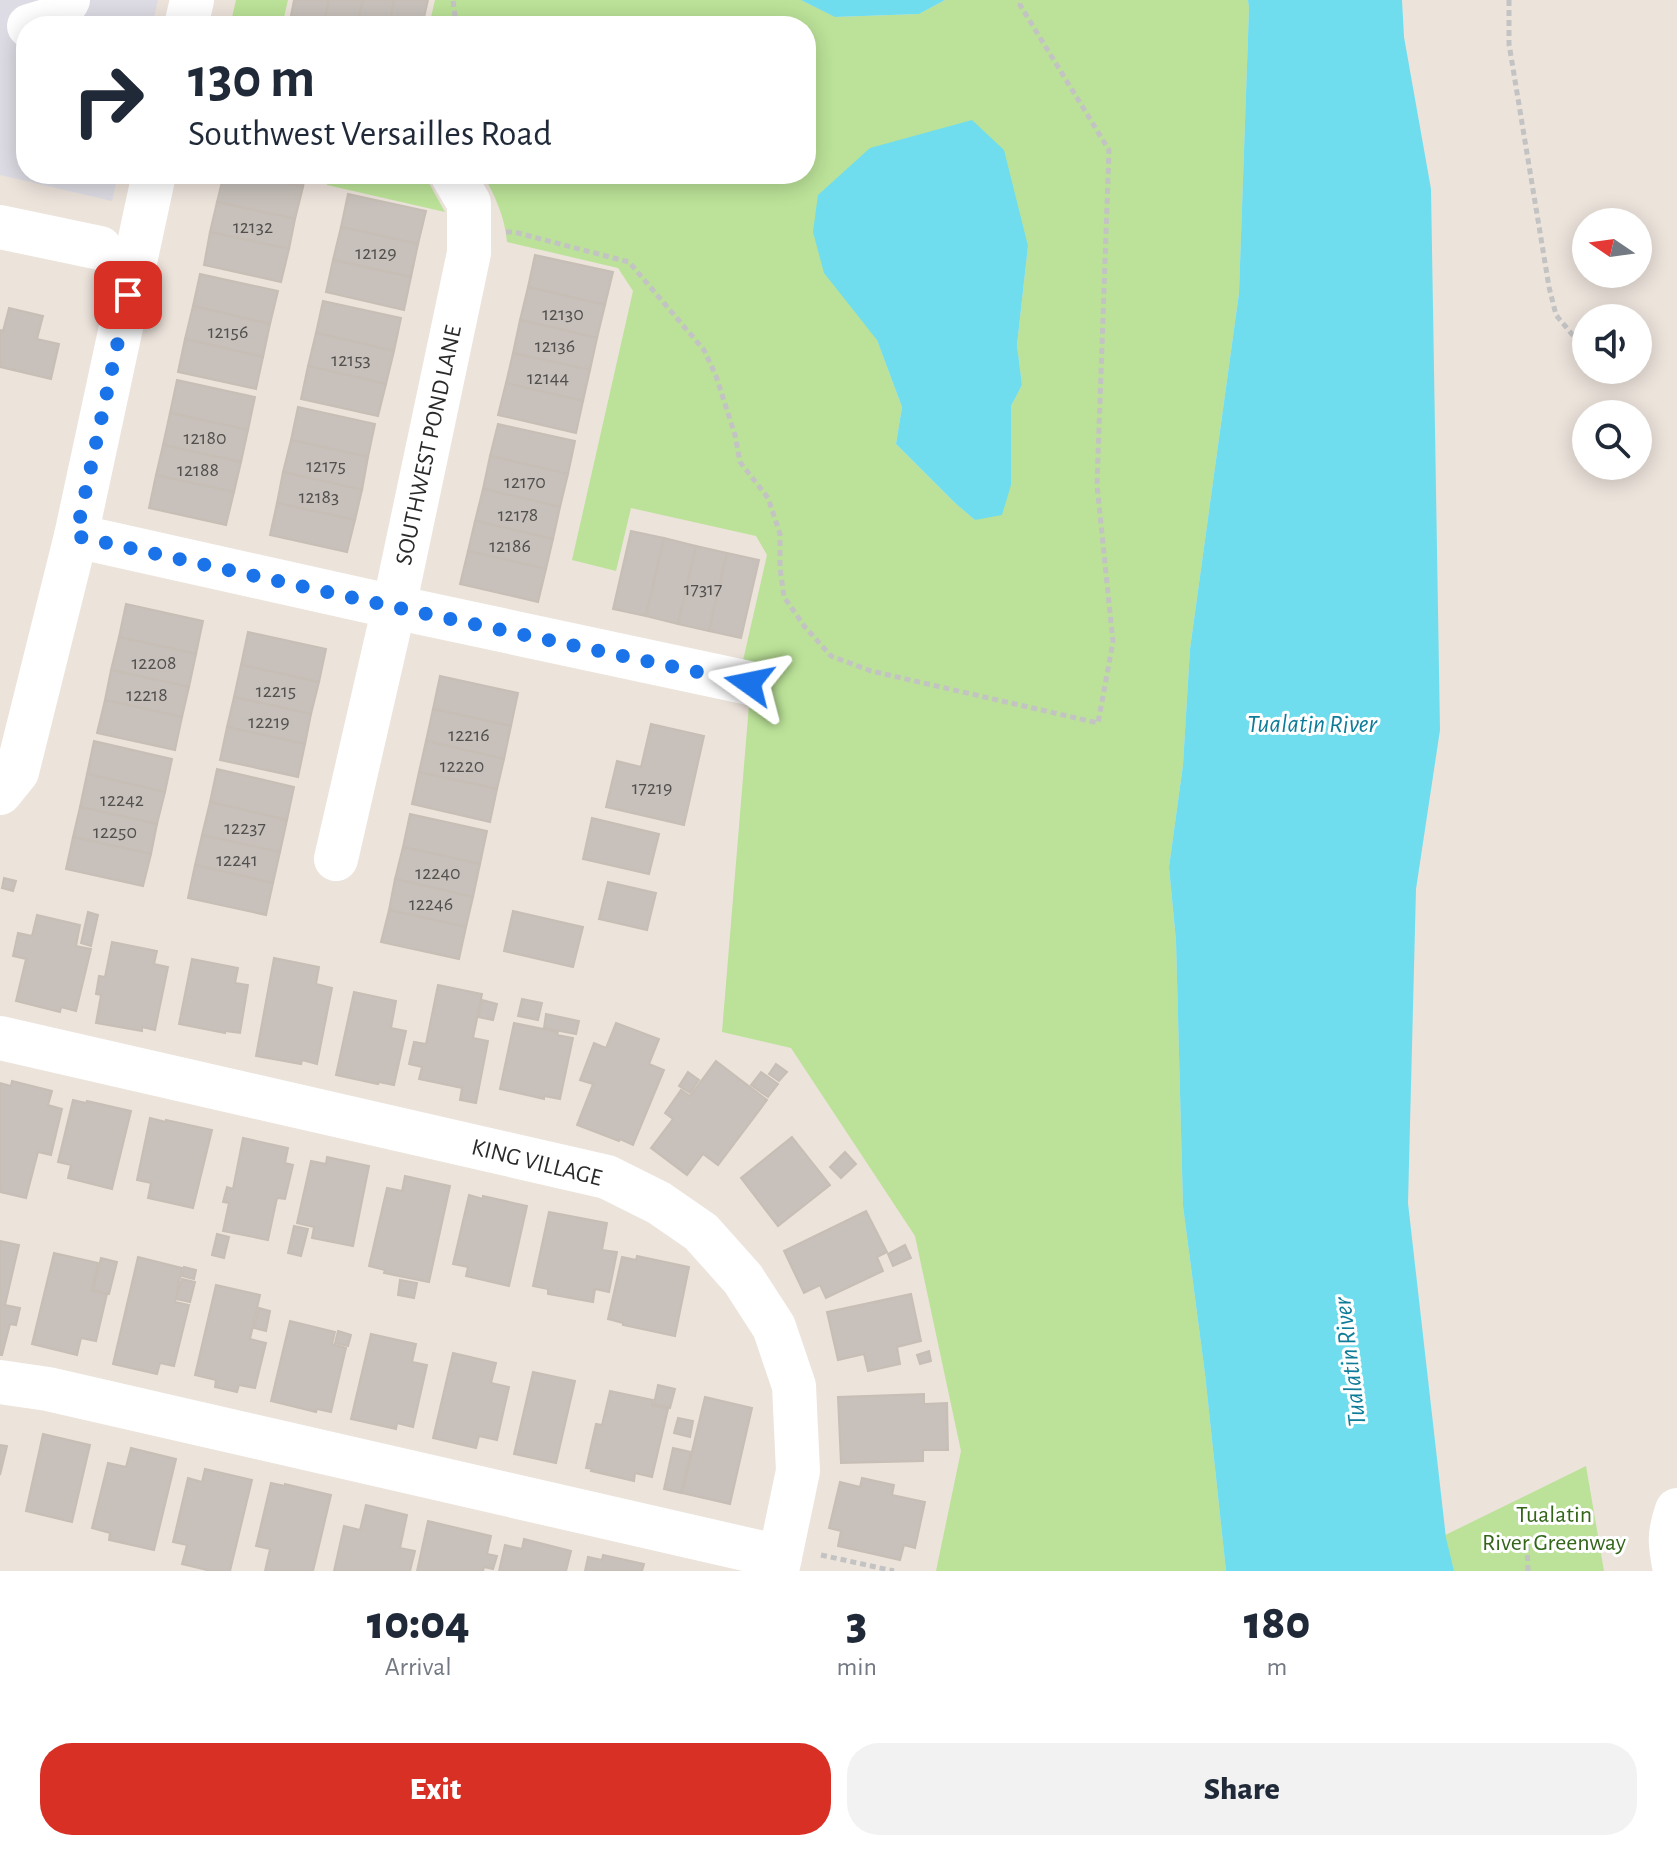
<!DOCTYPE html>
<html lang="en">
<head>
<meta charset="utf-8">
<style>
  :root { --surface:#fff; --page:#f2f2f3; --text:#1f2937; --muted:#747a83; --accent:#d93025 }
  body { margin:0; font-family:"Alegreya Sans",sans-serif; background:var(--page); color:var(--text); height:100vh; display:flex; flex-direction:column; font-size:30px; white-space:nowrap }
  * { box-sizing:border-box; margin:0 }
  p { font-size:26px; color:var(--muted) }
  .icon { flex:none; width:44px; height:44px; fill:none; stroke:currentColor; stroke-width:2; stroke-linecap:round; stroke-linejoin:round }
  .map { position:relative; height:1571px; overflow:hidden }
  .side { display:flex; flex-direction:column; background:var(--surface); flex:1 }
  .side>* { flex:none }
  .hud { position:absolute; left:16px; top:16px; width:800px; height:168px; border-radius:32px; box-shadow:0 4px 20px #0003; background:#fff; color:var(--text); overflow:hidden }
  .needle { width:52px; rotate:283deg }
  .controls { position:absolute; left:1572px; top:208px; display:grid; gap:16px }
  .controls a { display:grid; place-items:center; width:80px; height:80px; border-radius:50%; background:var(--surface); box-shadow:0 4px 20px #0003; font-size:40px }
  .pin { position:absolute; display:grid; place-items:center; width:68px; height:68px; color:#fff; margin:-34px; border-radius:16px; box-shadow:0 4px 12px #0006 }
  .me { position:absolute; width:88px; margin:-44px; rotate:282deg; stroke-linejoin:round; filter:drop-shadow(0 0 6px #0008) }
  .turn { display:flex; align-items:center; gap:28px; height:168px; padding:0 40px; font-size:36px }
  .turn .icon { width:104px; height:104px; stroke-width:2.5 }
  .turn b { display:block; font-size:56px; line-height:68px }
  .eta { display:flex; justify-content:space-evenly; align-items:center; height:136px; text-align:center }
  .eta b { font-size:48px; font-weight:800; line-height:56px }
  .cta { display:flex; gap:16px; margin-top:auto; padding:16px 40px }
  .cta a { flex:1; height:92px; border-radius:32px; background:var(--accent); color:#fff; font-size:32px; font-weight:800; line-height:92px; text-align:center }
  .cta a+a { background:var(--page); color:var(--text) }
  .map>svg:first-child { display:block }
  .industrial { fill:#dddce4 }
  .green { fill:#bbe298; fill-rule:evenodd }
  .water { fill:#6fddee }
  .building { fill:#c7c0bb; stroke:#c7beb5; stroke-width:2 }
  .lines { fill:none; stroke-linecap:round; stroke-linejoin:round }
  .path { stroke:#c3c3c3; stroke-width:5; stroke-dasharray:6 4; stroke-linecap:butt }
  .minor { stroke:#fff; stroke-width:44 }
  .route { stroke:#1a73e8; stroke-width:14; stroke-dasharray:0 25.2 }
  .labels { text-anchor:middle; stroke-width:6; stroke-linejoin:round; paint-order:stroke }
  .number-label { font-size:20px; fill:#51504e }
  .street-label { font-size:24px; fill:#2a2a2a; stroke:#fff }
  .park-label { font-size:24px; fill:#34661a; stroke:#fff }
  .water-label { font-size:26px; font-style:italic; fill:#0e7c99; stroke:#fff }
</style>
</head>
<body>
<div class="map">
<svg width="1677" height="1571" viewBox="0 0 1677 1571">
  <rect width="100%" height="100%" fill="#ece3db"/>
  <polygon class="industrial" points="0,0 158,0 152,26 26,26 26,174 118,174 112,201 0,175"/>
  <g class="green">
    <polygon points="236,0 288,0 282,26 230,26"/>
    <path d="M435 0H801L836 17 919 14 945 0H1248L1249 8 1239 293 1190 649 1183 765 1169 867 1176 941 1183 1206 1205 1374 1226 1571H936L961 1451 915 1236 791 1048 722 1032 750 693 742 665 767 555 756 536 631 508 616 571 572 560 633 291 618 268 507 242C505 217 495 196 483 174H806V26H429ZM1028 246 1017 345 1022 385 1011 406V485L975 520 955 503 896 444 902 407 877 340Z"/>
    <polygon points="329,174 424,174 445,212 327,185"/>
    <polygon points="1586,1466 1604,1571 1437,1571 1429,1543"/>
  </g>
  <g class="water">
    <polygon points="801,0 945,0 919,14 835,17"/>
    <polygon points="1248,0 1402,0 1404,37 1431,189 1440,730 1416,889 1408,1203 1446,1538 1454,1571 1226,1571 1205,1374 1183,1206 1176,941 1169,867 1183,765 1190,649 1239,293 1249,8"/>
    <polygon points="972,120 1004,150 1028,246 1017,345 1022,385 1011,406 1011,485 1002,515 975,520 955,503 896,444 902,407 877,340 824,273 813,232 818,195 870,148"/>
  </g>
  <g class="building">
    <polygon points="294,0 329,0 323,26 289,26"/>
    <polygon points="329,0 363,0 357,26 323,26"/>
    <polygon points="363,0 394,0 389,26 357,26"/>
    <polygon points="394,0 428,0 422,26 389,26"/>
    <polygon points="224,174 245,174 303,187 295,219 217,202"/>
    <polygon points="245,174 305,174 303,187"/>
    <polygon points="348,194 426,211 418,244 341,227"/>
    <polygon points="217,202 295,219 289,249 210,232"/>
    <polygon points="341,227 418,244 411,277 333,260"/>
    <polygon points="210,232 289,249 281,282 204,265"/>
    <polygon points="535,255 613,272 605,305 528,287"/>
    <polygon points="333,260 411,277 404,310 326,292"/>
    <polygon points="200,274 278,291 270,324 193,306"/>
    <polygon points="528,287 605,305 597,338 520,320"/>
    <polygon points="323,301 401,318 394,351 316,333"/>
    <polygon points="193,306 270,324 263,357 185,339"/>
    <polygon points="9,308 43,316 37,339 59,344 51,379 0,367 0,330 3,331"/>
    <polygon points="520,320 597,338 590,370 513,353"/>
    <polygon points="316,333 394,351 386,384 308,366"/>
    <polygon points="185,339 263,357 256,389 178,372"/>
    <polygon points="513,353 590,370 583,401 506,383"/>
    <polygon points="308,366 386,384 378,416 301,399"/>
    <polygon points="177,380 255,397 248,430 170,413"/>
    <polygon points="506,383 583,401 576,433 498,415"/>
    <polygon points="298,407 375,424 368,457 291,440"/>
    <polygon points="170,413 248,430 241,462 163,445"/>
    <polygon points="498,424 575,441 568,474 490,456"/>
    <polygon points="291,440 368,457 362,490 283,472"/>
    <polygon points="163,445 241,462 234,492 156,475"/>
    <polygon points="490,456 568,474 560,507 483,489"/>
    <polygon points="283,472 362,490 355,520 277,503"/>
    <polygon points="156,475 234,492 226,525 149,508"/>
    <polygon points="483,489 560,507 553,539 475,521"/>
    <polygon points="277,503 355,520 347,552 270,535"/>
    <polygon points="475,521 553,539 546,569 468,551"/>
    <polygon points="631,531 664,538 646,616 613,609"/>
    <polygon points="664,538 696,546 678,624 646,616"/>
    <polygon points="696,546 727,553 709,631 678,624"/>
    <polygon points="468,551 546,569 538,602 460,584"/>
    <polygon points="727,553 759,560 741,638 709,631"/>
    <polygon points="126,604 203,621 196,654 119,637"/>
    <polygon points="248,632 326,649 319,682 241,665"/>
    <polygon points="119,637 196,654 189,687 111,670"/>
    <polygon points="241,665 319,682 311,714 234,697"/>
    <polygon points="111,670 189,687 182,717 105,700"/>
    <polygon points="440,676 518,693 511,726 433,709"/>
    <polygon points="234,697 311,714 305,744 227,727"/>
    <polygon points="105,700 182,717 175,750 97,733"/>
    <polygon points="433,709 511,726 504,759 426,741"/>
    <polygon points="651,724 704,736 684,825 606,807 617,761 641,767"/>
    <polygon points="227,727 305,744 298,777 220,760"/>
    <polygon points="94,741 172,759 165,792 87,774"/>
    <polygon points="426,741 504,759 497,789 419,772"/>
    <polygon points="217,769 294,787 287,820 210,802"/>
    <polygon points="419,772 497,789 490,822 412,804"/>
    <polygon points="87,774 165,792 157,824 80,807"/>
    <polygon points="210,802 287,820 280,852 202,835"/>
    <polygon points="80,807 157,824 151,854 73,837"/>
    <polygon points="410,814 487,831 480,864 403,847"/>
    <polygon points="592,818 659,834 649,874 583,859"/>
    <polygon points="202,835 280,852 273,883 195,865"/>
    <polygon points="73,837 151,854 143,886 66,869"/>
    <polygon points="403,847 480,864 473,897 395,879"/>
    <polygon points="195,865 273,883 266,915 188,898"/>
    <polygon points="4,878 16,881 13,891 2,888"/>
    <polygon points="395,879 473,897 466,927 389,910"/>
    <polygon points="608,882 656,893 647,930 599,919"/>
    <polygon points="389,910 466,927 459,959 381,942"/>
    <polygon points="513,911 583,927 573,967 504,951"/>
    <polygon points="88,912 98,915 91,946 81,943"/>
    <polygon points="37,915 80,925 76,946 91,949 76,1011 61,1007 60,1012 16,1001 26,959 13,956 18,933 32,936"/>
    <polygon points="112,942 157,951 154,964 168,967 155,1030 142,1027 142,1031 96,1023 101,995 96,994 99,976 105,977"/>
    <polygon points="274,958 319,967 316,984 332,988 317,1064 302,1060 301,1064 256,1056"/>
    <polygon points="192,959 238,968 235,983 248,985 240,1033 225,1031 225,1033 179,1024"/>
    <polygon points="438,985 482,994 473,1038 488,1041 476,1103 460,1100 462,1088 419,1079 422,1067 409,1064 414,1042 426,1044"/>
    <polygon points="354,992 396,1001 391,1028 406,1031 394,1085 379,1082 378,1084 336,1075"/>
    <polygon points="522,999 542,1003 538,1020 518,1016"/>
    <polygon points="482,1000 497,1004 493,1020 478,1017"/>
    <polygon points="546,1014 579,1021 576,1034 544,1028"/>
    <polygon points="514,1023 558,1032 557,1035 573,1038 560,1099 544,1096 544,1099 500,1089"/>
    <polygon points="616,1023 659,1039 649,1064 664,1070 633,1145 620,1139 619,1141 577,1125 593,1084 580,1080 594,1043 606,1048"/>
    <polygon points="716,1061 767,1100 718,1165 703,1154 687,1175 651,1148 673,1119 665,1113 681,1090 690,1096"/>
    <polygon points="776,1064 787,1072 779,1081 769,1074"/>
    <polygon points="688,1072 699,1080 690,1093 679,1086"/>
    <polygon points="761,1072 778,1084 768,1097 751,1085"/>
    <polygon points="12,1081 52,1091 48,1105 62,1109 51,1155 38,1152 26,1198 0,1192 0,1083 11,1086"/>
    <polygon points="73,1100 86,1103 87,1101 131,1111 112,1189 68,1178 71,1165 58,1162"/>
    <polygon points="150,1118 166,1122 166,1120 212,1130 193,1208 148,1198 151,1183 137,1180"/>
    <polygon points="792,1137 830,1185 778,1226 741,1178"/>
    <polygon points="243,1138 288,1148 285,1163 293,1165 285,1199 277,1198 268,1240 223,1231 229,1203 223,1202 227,1187 233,1189"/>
    <polygon points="845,1152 856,1164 841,1178 830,1167"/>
    <polygon points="327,1157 369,1166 353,1246 312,1238 314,1227 297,1223 311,1161 326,1164"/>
    <polygon points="405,1176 450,1186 429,1282 384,1273 385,1270 369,1266 387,1188 402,1191"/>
    <polygon points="469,1195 483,1199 483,1196 527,1206 509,1286 466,1276 468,1267 453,1264"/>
    <polygon points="866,1211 887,1252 877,1257 883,1271 826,1298 820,1285 804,1293 784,1251"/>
    <polygon points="549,1212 607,1223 602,1250 617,1252 609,1292 595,1289 593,1302 548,1294 548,1289 533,1286"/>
    <polygon points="294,1226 308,1229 301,1256 288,1253"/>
    <polygon points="217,1234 229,1237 224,1258 212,1255"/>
    <polygon points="0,1241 19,1245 5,1305 20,1308 16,1325 10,1324 2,1355 0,1355"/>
    <polygon points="905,1245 911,1258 893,1266 888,1254"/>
    <polygon points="54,1253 98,1263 92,1291 107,1294 96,1341 81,1338 77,1355 32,1344"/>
    <polygon points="637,1256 689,1267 675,1336 623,1325 623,1323 608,1319 622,1257 636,1260"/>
    <polygon points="138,1257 182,1268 175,1302 189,1305 174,1366 160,1363 157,1374 113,1364"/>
    <polygon points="101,1258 117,1262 109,1294 93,1290"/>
    <polygon points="184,1267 196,1270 194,1279 182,1276"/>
    <polygon points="182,1279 195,1282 190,1302 176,1299"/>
    <polygon points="400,1280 417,1283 414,1298 398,1295"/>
    <polygon points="216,1285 260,1295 250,1339 266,1343 255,1388 239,1385 237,1392 215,1387 216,1380 195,1375"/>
    <polygon points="911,1294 921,1341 897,1347 900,1364 868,1371 864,1354 838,1360 827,1312"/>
    <polygon points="259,1308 270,1311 266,1331 254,1328"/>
    <polygon points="290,1321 335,1332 332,1344 346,1348 331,1412 317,1409 316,1412 271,1401"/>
    <polygon points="338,1331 351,1335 348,1346 335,1343"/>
    <polygon points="371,1334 416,1344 412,1362 427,1365 413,1427 397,1423 396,1429 351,1419"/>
    <polygon points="929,1351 931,1361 920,1364 917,1355"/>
    <polygon points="453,1353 496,1363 491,1383 509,1387 497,1440 479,1436 476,1448 433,1438"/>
    <polygon points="533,1372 575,1381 556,1463 514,1454"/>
    <polygon points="658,1385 675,1389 670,1408 654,1404"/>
    <polygon points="610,1391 653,1400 652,1405 668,1409 652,1477 635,1473 634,1481 591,1471 592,1469 586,1468 596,1424 602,1425"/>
    <polygon points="924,1394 924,1404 947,1403 948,1450 923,1450 923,1461 841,1463 838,1397"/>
    <polygon points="705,1397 752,1408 730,1504 682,1493"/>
    <polygon points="678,1418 693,1421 690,1437 674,1433"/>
    <polygon points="43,1434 90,1445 72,1522 26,1511"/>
    <polygon points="0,1445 7,1446 0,1475"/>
    <polygon points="131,1448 176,1459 154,1550 109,1540 110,1533 92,1528 108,1463 126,1467"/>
    <polygon points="673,1448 691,1452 681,1493 664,1489"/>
    <polygon points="205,1469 252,1480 230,1571 211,1571 182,1564 187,1545 173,1542 188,1478 202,1482"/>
    <polygon points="862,1478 894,1485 892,1495 925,1502 915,1548 904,1545 900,1560 838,1546 841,1531 829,1528 840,1482 860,1487"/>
    <polygon points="271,1483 285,1486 285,1484 331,1495 313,1571 265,1571 270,1549 256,1546"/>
    <polygon points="366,1505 407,1515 400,1548 415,1551 410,1571 334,1571 344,1526 360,1530"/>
    <polygon points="428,1521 491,1536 487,1554 497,1556 493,1569 484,1567 483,1571 417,1571"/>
    <polygon points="524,1539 571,1551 566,1571 499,1571 505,1545 522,1549"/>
    <polygon points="603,1555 644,1564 642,1571 585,1571 588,1557 602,1560"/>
  </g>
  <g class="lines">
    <g class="path">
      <polyline points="1509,0 1509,44 1549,287 1556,315 1586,351"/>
      <polyline points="451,26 455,16 453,0"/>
      <polyline points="506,232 514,232 629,262 704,350 716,376 735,435 740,462 768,498 780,534 780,568 784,597 805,627 831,656 871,671 1098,723 1113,642 1097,485 1109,150 1020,5 1021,0"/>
      <polyline points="1527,1545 1528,1571"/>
      <polyline points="821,1555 894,1571"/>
    </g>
    <g class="minor">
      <polyline points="29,26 56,18 68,0"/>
      <polyline points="186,26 192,0"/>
      <polyline points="0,227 100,248"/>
      <polyline points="76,536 394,607 749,683"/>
      <polyline points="0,793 17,772 76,536 154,174"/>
      <polyline points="336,859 394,607 469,253 469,203 452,174"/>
      <polyline points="0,1038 607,1177 659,1203 701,1232 743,1279 774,1327 794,1386 798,1471 777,1571"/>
      <polyline points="0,1382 48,1389 780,1557"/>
      <path d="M1675 1571C1670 1544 1668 1536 1677 1510"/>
    </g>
  </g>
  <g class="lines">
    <polyline class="route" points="128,295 76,536 394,607 749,683"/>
  </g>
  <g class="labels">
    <g class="number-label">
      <text x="253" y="233">12132</text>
      <text x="376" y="259">12129</text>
      <text x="563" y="320">12130</text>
      <text x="228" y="338">12156</text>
      <text x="555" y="352">12136</text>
      <text x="351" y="366">12153</text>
      <text x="548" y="384">12144</text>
      <text x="205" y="444">12180</text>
      <text x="326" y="472">12175</text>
      <text x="198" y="476">12188</text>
      <text x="525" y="488">12170</text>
      <text x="319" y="503">12183</text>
      <text x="518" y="521">12178</text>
      <text x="510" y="552">12186</text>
      <text x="703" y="595">17317</text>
      <text x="154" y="669">12208</text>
      <text x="276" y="697">12215</text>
      <text x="147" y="701">12218</text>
      <text x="269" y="728">12219</text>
      <text x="469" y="741">12216</text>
      <text x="462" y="772">12220</text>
      <text x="652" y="794">17219</text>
      <text x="122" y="806">12242</text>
      <text x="245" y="834">12237</text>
      <text x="115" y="838">12250</text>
      <text x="237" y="866">12241</text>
      <text x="438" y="879">12240</text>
      <text x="431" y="910">12246</text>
    </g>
    <g class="street-label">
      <text transform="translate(428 445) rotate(-78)" y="8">SOUTHWEST POND LANE</text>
      <text transform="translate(537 1162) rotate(14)" y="8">KING VILLAGE</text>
    </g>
    <g class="park-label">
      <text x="1554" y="1522">Tualatin<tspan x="1554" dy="28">River Greenway</tspan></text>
    </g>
    <g class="water-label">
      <text x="1312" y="732">Tualatin River</text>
      <text transform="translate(1349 1362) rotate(-97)" y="9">Tualatin River</text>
    </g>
  </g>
</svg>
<div class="controls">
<a><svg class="needle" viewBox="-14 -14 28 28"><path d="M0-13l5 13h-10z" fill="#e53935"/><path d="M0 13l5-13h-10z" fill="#747a83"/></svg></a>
<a><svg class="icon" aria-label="sound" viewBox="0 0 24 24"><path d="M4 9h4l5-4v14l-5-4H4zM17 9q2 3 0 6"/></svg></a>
<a><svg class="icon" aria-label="search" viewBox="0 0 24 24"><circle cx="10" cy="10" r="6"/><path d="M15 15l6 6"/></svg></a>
</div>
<div class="pin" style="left:128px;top:295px;background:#d93025"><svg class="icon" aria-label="arrive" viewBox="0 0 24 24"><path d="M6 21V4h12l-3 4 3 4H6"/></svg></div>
<svg class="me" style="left:749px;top:683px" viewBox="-20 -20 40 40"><path d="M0-17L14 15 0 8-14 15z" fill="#1a73e8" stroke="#fff" stroke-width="4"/></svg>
<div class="hud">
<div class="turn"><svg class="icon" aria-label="right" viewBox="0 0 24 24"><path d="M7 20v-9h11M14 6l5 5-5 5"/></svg><div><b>130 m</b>Southwest Versailles Road</div></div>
</div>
</div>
<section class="side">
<div class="eta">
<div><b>10:04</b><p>Arrival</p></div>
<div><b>3</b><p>min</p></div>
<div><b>180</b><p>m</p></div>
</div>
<div class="cta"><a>Exit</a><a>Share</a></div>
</section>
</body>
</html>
